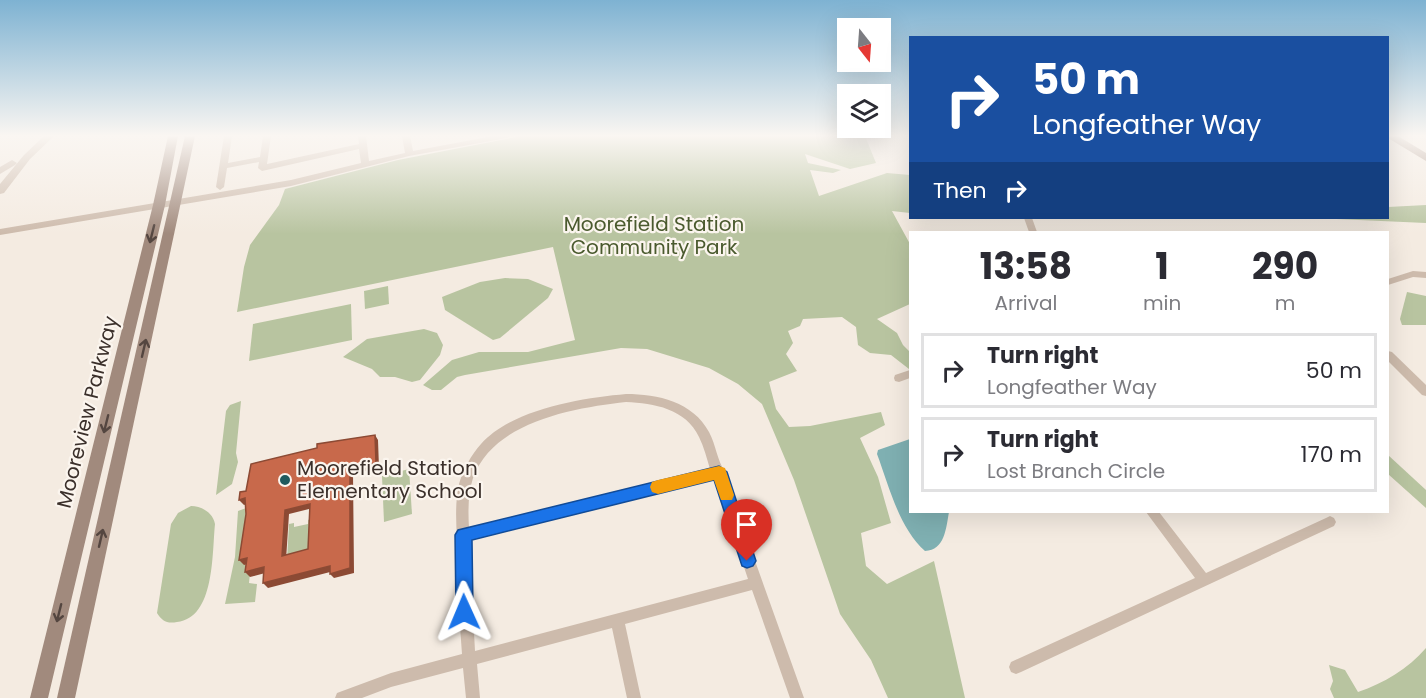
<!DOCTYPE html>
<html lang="en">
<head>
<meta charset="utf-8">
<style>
  :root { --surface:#fff; --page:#f2f2f3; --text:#2b2b33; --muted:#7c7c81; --line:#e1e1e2 }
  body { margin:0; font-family:Poppins,sans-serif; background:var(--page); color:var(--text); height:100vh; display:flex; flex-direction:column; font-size:22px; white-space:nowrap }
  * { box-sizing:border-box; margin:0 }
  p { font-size:20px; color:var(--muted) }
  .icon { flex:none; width:33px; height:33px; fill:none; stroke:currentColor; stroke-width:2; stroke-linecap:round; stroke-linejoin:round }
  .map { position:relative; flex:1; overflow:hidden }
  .sheet { position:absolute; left:909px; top:231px; width:480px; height:282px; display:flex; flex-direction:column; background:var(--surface); border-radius:0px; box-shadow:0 6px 24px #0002 }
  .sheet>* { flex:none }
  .top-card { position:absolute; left:909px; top:36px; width:480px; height:183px; border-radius:0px; box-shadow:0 6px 24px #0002; background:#1a4fa0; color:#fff; overflow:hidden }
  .needle { width:39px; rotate:163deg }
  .controls { position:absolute; left:837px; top:18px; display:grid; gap:12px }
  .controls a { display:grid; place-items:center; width:54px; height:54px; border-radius:0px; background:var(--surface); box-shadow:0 6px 24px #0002; font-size:30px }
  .pin { position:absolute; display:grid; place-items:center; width:51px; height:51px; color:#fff; margin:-62px -26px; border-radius:50% 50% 50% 0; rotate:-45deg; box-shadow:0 0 6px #0007 }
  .pin .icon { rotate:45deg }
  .me { position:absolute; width:66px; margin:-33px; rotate:359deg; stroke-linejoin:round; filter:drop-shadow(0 0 4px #0008) }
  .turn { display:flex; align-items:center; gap:21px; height:126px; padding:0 24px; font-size:27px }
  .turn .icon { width:78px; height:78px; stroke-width:2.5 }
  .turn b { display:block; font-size:42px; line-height:51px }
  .then { display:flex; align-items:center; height:57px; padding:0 24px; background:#0003; gap:12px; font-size:22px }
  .eta { display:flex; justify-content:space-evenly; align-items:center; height:102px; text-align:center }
  .eta b { font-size:36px; font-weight:700; line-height:42px }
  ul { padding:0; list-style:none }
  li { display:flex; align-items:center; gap:18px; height:75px; margin:0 12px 9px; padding:0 12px; border:3px solid var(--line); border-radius:0px }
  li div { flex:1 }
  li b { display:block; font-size:22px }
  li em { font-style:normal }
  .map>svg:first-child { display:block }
  .green { fill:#b8c4a0 }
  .water { fill:#7fb0b2 }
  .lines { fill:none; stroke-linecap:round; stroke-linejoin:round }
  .minor { fill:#cdbbac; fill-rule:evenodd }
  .tertiary { fill:#cdbbac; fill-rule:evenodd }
  .secondary { fill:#a18a7d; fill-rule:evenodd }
  .shaded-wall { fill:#8c4a34 }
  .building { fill:#c8694b; stroke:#8c4a34; stroke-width:1.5; fill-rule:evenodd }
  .oneway { stroke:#544640 }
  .route { fill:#1a73e8; stroke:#114b97; stroke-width:1.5 }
  .slow { fill:#f59e0b }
  .poi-dot { fill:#1f5a5e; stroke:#fbf5ee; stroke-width:2 }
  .labels { text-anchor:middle; stroke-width:4.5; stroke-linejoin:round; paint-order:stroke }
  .park-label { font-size:20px; fill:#4a5a2e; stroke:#fbf5ee }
  .street-label { font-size:20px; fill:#3b302b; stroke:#fbf5ee }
  .poi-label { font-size:20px; fill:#3b302b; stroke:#fbf5ee; text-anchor:start }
</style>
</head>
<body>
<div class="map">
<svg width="1426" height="698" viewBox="0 0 1426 698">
  <rect width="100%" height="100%" fill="#f4ebe1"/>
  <g class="green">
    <polygon points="521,136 865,136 876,163 850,169 805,154 808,163 841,170 833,173 810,170 819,196 887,173 910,175 910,213 892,211 910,244 910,304 877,319 897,333 903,345 910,352 910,367 909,369 891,355 870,353 858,345 856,327 842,317 803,319 800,326 788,331 793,343 786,354 797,371 769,382 776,409 789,427 810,426 881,412 885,425 860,438 878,477 891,523 861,533 866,566 887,584 934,561 965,698 888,698 871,660 840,614 794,480 762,404 738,384 709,368 647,349 621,348 465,375 457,377 441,390 432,390 423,385 452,360 479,352 528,352 575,340 553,247 237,312 244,267 250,245 279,205 285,189 398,160"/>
    <polygon points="1426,205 1426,223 1314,218 1388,218 1388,207"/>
    <polygon points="505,278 528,279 553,289 548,298 500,338 493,340 445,310 442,297 480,282"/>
    <polygon points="388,286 389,304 365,309 364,291"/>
    <polygon points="1407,292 1426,296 1426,325 1402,325 1400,319"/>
    <polygon points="351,304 352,340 249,361 253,324"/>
    <polygon points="424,329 437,333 443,345 440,355 420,380 412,382 395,377 380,377 372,369 343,357 367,339"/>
    <polygon points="241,401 236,453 238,462 232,484 216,495 226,411 230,405"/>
    <polygon points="1388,455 1426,490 1426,508 1388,474"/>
    <polygon points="409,469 412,514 384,522 382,476"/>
    <path d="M191 506C202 506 213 513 215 524 212 553 215 618 177 622 167 624 162 621 157 613L171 524 178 513Z"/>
    <polygon points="249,507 244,564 251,563 249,583 257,584 255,602 225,604 235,557 238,511"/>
    <polygon points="313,518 312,554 287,560 289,524 294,523 294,527 308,524 308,520"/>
    <path d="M1426 648V698H1334L1330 689 1333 681 1329 665 1345 670 1358 692C1384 683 1408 669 1426 648Z"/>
  </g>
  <path class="water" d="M910 439V512H949C946 528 945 550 925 551 899 528 889 486 877 454L878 450Z"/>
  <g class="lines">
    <g class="minor">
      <polygon points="224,136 232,136 228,163 260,157 263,136 271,136 267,164 359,144 358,136 366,136 369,161 405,153 402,136 410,136 413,151 493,136 511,136 507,138 409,156 291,186 0,235 0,229 291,180 361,163 359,149 262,171 258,168 259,162 227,168 224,187 220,190 216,187"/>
      <polygon points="1024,218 1032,218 1037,232 1029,232"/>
      <polygon points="1413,271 1426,272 1426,278 1413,277 1388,285 1388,279"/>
      <polygon points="1388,351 1392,352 1426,385 1426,396 1422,395 1388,361"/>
      <polygon points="910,370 910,378 899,382 895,381 894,378 895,375"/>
      <path d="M626 394C658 394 693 402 709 432 716 445 717 460 725 472L724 474 804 698H790L752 590 625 624 641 698H627L612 628 477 664 480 698H466L463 668 391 687 362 698H335L337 693 391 673 462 654C459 616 457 578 457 539 456 521 455 502 459 484 463 470 471 455 481 444 512 409 582 398 626 394ZM626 402C654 403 686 409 699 437 704 447 707 459 710 469L469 528C468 511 468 494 473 478 494 421 574 408 626 402ZM714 478 748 579 475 651 469 539Z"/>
      <polygon points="1146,512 1159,512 1206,573 1326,518 1330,516 1334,518 1336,522 1334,526 1021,672 1016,674 1011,672 1009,667 1011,662 1195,578"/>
    </g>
    <g class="tertiary">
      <polygon points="44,136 54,136 30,159 4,193 0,194 0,184 24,155"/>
      <polygon points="12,160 17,163 15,165 0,174 0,167"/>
    </g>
    <g class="secondary">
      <polygon points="168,136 178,136 165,205 48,698 30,698 153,205"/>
      <polygon points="185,136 195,136 75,698 57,698"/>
      <polygon points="1388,136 1398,136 1426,153 1426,161 1388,138"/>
    </g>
  </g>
  <g class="shaded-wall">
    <polygon points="375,435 378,440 379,468 353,474 354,573 334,578 330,574 350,469"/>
    <polygon points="245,498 250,503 244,505 239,500"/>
    <polygon points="310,504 313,508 289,514 286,560 282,556 285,510"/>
    <polygon points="247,558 251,563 244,565 239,560"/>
    <polygon points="330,566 334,571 268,588 263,583"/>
    <polygon points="264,567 269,572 250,577 245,572"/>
  </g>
  <path class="building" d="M375 435 376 463 350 469V568L330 574V566L263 583 264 567 245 572 247 558 239 560 246 514 245 498 239 500 240 492 246 491 251 464 317 448V444ZM310 504 308 549 282 556 285 510Z"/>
  <defs><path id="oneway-shaft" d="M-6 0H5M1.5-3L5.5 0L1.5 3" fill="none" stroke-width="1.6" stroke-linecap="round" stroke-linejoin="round" transform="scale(1.5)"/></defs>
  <g class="oneway">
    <use href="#oneway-shaft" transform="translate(152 234) rotate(104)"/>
    <use href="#oneway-shaft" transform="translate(144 348) rotate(-77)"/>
    <use href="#oneway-shaft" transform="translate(106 424) rotate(104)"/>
    <use href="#oneway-shaft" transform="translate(101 538) rotate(-77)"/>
    <use href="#oneway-shaft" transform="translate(59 613) rotate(104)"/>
  </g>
  <linearGradient id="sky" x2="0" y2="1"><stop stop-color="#7eb2d2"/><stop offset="0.58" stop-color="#faf6f2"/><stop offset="1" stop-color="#faf6f2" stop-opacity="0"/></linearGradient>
  <rect width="1426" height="234" fill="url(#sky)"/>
  <polygon class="route" points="719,466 727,472 756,561 753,566 747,568 742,566 714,480 472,540 473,612 471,618 464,620 458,618 456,612 455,535 458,530"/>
  <polygon class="slow" points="719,466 725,468 734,495 732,500 721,500 714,480 658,494 652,492 650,487 652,482 658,480"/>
  <circle class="poi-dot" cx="285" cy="480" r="6"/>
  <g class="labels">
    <g class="park-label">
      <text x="654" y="231">Moorefield Station<tspan x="654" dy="23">Community Park</tspan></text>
    </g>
    <g class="street-label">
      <text transform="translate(87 412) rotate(-76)" y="7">Mooreview Parkway</text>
    </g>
    <g class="poi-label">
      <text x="297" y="475">Moorefield Station<tspan x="297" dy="23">Elementary School</tspan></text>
    </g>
  </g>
</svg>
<div class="controls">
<a><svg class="needle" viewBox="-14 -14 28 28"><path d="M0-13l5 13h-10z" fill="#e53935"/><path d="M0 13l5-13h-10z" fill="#7c7c81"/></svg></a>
<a><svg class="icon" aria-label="layers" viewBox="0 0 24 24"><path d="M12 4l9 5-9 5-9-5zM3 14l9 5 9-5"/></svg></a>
</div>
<div class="pin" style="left:747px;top:561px;background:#d93025"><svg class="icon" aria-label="arrive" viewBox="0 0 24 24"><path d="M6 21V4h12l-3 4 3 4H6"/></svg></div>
<svg class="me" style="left:464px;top:612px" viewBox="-20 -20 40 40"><path d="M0-17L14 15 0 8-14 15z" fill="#1a73e8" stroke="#fff" stroke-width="4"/></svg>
<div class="top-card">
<div class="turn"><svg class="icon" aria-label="right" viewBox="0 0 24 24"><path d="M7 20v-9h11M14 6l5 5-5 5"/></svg><div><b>50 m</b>Longfeather Way</div></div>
<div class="then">Then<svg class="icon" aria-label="right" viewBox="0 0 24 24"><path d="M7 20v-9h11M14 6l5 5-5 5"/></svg></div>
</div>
<section class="sheet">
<div class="eta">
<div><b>13:58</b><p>Arrival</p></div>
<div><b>1</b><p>min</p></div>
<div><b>290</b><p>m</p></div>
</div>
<ul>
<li><svg class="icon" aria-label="right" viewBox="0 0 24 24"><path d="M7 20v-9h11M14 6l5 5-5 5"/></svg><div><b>Turn right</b><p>Longfeather Way</p></div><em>50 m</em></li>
<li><svg class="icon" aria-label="right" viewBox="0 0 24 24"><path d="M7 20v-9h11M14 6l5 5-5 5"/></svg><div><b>Turn right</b><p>Lost Branch Circle</p></div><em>170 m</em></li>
</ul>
</section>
</div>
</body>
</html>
